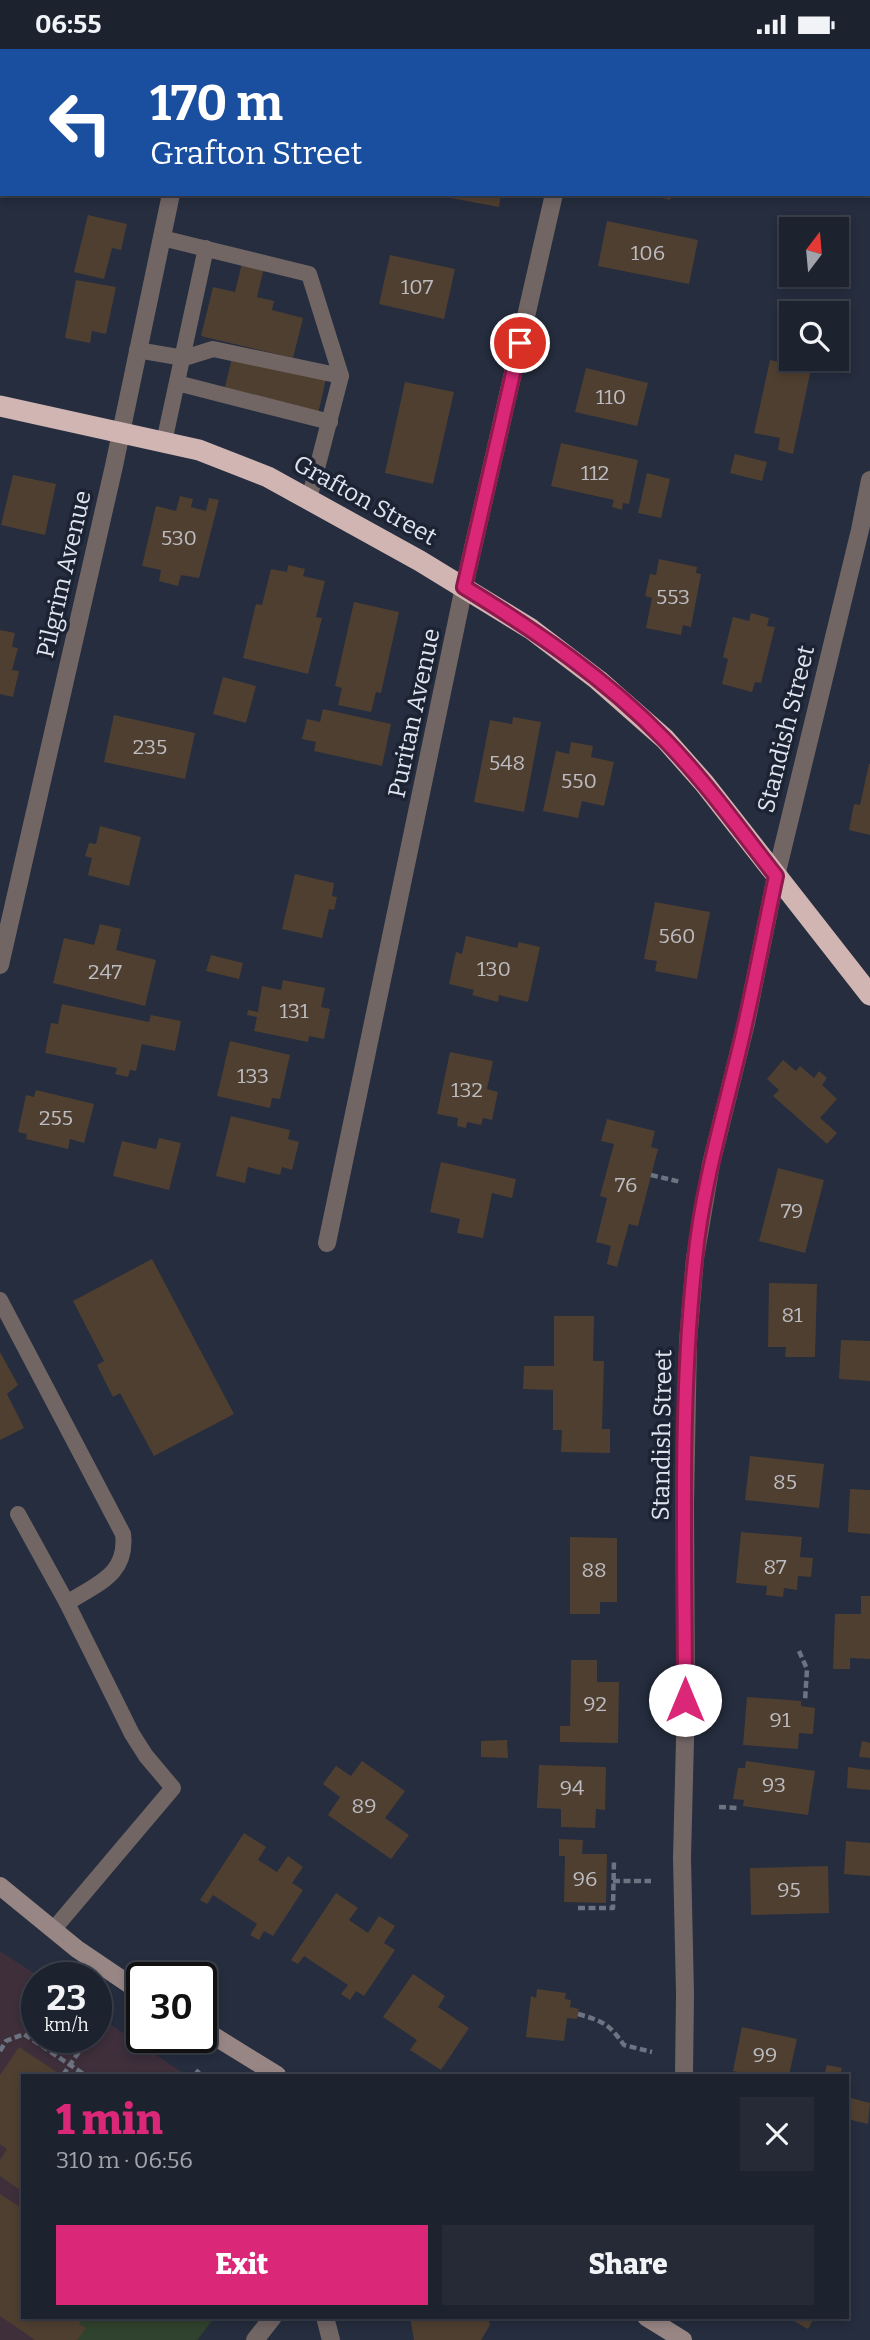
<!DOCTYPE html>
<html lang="en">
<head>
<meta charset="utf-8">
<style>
  :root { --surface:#1c222e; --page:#252a36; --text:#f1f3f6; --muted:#a0a4aa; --line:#3a3f4a; --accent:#db2777 }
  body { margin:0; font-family:Bitter,serif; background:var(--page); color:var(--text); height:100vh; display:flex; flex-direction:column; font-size:26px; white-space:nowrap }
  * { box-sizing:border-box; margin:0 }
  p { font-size:23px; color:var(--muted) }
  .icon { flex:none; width:38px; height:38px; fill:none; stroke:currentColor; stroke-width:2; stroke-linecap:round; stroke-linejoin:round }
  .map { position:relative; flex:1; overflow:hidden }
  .side { position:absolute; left:21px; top:2025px; width:828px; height:245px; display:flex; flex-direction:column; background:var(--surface); border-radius:0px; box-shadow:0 4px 10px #0003,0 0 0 2px var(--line) }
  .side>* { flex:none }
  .banner { position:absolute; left:0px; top:0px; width:872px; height:147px; box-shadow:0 4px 10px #0003,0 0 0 2px var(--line); background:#1a4fa0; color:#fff; overflow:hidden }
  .needle { width:46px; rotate:16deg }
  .buttons { position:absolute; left:779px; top:168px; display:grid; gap:14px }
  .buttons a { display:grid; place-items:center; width:70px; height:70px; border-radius:0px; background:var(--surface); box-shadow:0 4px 10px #0003,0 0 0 2px var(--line); font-size:35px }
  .speed { position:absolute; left:21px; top:1913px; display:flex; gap:14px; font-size:35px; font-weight:700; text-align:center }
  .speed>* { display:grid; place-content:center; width:91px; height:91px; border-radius:50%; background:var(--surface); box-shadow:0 4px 10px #0003,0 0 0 2px var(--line); line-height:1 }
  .speed small { font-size:18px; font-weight:400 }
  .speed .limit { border:4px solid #111; border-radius:10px; background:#fff; color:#111 }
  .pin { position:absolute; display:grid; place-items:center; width:60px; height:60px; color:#fff; margin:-30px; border:4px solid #fff; border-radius:50%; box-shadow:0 2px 7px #0007 }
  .me { position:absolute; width:77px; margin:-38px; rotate:0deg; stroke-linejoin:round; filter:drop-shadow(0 0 5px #0008) }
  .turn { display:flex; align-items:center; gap:24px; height:147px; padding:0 35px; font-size:32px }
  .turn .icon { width:91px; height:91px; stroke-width:2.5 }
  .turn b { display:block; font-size:49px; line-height:60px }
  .round { display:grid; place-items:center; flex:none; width:74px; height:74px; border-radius:0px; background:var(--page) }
  .head { display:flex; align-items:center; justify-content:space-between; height:119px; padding:0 35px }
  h1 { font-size:42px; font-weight:800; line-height:52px; color:var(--accent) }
  .cta { display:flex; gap:14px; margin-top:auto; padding:14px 35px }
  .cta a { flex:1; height:80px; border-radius:0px; background:var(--accent); color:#fff; font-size:28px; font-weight:800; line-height:80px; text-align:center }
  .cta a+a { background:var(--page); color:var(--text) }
  .status { display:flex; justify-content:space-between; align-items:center; height:49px; padding:0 35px; background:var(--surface); direction:ltr }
  .status svg { height:19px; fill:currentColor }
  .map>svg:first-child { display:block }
  .education { fill:#3e2f3b }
  .green { fill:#30432e }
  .building { fill:#4f3f31 }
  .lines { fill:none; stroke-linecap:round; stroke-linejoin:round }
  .path { stroke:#6c7381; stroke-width:4.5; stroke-dasharray:7 3.5; stroke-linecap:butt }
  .lane { stroke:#726665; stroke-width:16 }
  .street { stroke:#726665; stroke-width:18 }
  .secondary { stroke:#988685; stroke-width:18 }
  .highway { stroke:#d1b5b3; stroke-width:21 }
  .route-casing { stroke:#8e194d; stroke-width:18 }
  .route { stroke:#db2777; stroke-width:12 }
  .labels { text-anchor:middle; stroke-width:7; stroke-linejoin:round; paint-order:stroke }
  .number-label { font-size:21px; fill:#bcbcc0 }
  .street-label { font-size:24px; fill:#e0e5f0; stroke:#1c2333 }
</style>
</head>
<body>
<div class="status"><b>06:55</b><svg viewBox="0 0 49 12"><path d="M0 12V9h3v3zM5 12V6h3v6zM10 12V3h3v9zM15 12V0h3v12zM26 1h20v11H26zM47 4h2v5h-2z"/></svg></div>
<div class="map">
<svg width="870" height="2291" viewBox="0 0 870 2291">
  <rect width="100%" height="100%" fill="#252d3e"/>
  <polygon class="education" points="0,1902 40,1928 37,1928 37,1988 96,1988 96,1966 186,2026 23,2026 23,2268 215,2268 197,2291 0,2291"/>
  <polygon class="green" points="84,2268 215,2268 197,2291 77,2291 85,2279 79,2275"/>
  <g class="building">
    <polygon points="446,145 501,145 499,158 445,148"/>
    <polygon points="649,145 672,145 670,151"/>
    <polygon points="88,166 127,175 121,201 112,199 104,230 74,223"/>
    <polygon points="607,172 698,191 689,235 598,217"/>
    <polygon points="390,206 455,220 444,270 379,255"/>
    <polygon points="242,214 264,219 257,248 274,252 272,261 303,269 293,309 201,287 213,238 235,243"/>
    <polygon points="76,231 116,238 106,285 92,282 90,294 65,289"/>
    <polygon points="232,309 326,330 318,365 224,342"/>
    <polygon points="770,311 811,320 793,405 778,401 780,389 754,384"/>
    <polygon points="586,319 648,334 637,377 575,363"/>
    <polygon points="405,333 454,343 433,435 385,424"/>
    <polygon points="561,394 638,411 629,455 623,454 622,461 612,458 614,451 551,437"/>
    <polygon points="735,405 767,413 762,432 730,424"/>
    <polygon points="647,424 670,430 661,469 638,464"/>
    <polygon points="13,426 56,435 45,486 1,476"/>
    <polygon points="180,447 193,450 191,458 206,462 209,449 219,451 199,529 181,526 178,537 159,532 161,521 142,517 156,457 176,462"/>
    <polygon points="659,510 697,518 696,524 701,525 691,578 683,576 681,586 646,579 652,549 645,547 650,525 656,526"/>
    <polygon points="288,516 305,520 303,527 325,532 316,568 322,569 308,625 243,609 256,555 262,556 271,520 287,523"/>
    <polygon points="354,553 399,563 381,644 376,643 371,663 338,656 342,639 335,637"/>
    <polygon points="751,564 769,569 767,577 775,578 761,634 755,633 752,643 722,635 728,610 723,608 733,568 749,572"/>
    <polygon points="0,581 15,584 12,598 18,599 12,621 19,622 13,648 0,645"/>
    <polygon points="223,628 256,637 246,674 213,665"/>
    <polygon points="323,660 391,675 382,717 314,702 316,693 302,690 307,670 320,673"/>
    <polygon points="114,666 195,684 185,730 104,713"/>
    <polygon points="513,668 541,673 524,763 474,753 490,671 512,675"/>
    <polygon points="571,693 593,697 591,708 614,713 604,757 582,752 578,769 543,762 556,702 569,705"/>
    <polygon points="869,715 870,715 870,786 849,781 854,755 860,756"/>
    <polygon points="100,777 141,788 129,837 88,826 92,809 85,807 89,794 96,795"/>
    <polygon points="295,825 334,834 332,847 337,848 334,861 329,860 322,889 282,880"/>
    <polygon points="655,853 710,863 697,930 655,922 657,912 644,910"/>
    <polygon points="100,875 121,880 116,901 156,911 145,957 53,934 64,889 94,896"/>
    <polygon points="466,887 517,899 519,893 540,898 528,953 499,946 498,953 472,946 474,941 449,935 456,903 462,905"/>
    <polygon points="211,906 243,914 239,930 206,922"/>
    <polygon points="283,931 325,939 321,958 330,960 324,990 309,987 308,993 254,982 257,968 247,966 248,961 258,963 262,937 281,941"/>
    <polygon points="62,955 149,973 151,966 181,972 175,1002 142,995 136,1022 130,1021 128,1028 115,1025 117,1019 45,1004 51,974 58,975"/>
    <polygon points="230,992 290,1006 280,1050 272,1049 270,1059 217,1047"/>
    <polygon points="450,1003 493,1012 487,1040 498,1043 492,1071 483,1069 481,1076 467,1073 466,1079 457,1077 458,1069 437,1065"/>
    <polygon points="783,1011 796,1022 800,1017 814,1029 819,1022 827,1029 822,1036 837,1050 820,1069 837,1084 827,1095 773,1047 779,1041 767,1030"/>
    <polygon points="36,1041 94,1055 84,1094 70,1090 68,1100 26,1090 27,1085 18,1083 26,1046 34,1048"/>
    <polygon points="231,1067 290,1081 288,1090 299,1093 292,1121 282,1118 280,1126 248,1118 245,1134 216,1127"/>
    <polygon points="607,1070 655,1082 651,1098 658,1100 638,1177 629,1175 617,1218 607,1215 611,1197 596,1193 607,1149 600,1147 614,1095 601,1092"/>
    <polygon points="159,1089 181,1094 169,1141 113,1127 122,1092 156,1100"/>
    <polygon points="441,1113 516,1130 512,1149 492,1144 483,1189 457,1184 460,1170 430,1163"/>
    <polygon points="778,1119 824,1131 805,1204 759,1192"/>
    <polygon points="152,1210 234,1365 154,1407 120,1344 113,1348 97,1316 104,1312 73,1252"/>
    <polygon points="769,1234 817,1235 815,1308 785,1308 786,1298 768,1298"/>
    <polygon points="554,1267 594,1267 593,1312 604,1312 602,1380 610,1380 610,1404 561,1403 562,1381 553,1381 553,1341 523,1340 524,1317 554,1317"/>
    <polygon points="841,1291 870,1292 870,1332 839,1330"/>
    <polygon points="0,1303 18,1336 7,1345 24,1379 0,1391"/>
    <polygon points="750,1407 824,1415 819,1459 745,1451"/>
    <polygon points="850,1440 870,1441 870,1485 848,1483"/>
    <polygon points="741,1483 802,1488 800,1508 813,1509 811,1528 798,1527 797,1541 784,1539 783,1548 766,1546 767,1537 736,1534"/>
    <polygon points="570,1488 617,1489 617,1553 600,1553 600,1565 570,1565"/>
    <polygon points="861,1547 870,1547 870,1610 850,1609 850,1620 833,1620 835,1565 861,1565"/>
    <polygon points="571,1611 597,1611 597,1633 619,1633 618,1694 560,1693 560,1677 570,1677"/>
    <polygon points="747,1648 801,1652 801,1657 815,1659 813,1685 799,1684 798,1700 743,1696"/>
    <polygon points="507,1691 508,1709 481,1708 481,1692"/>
    <polygon points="862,1692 870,1694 870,1709 859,1708"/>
    <polygon points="362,1712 405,1742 385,1769 409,1786 391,1810 328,1766 340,1748 323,1735 336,1717 351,1727"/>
    <polygon points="746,1712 815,1722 808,1766 743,1757 744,1751 733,1750 738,1719 745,1719"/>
    <polygon points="539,1716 606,1718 605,1761 596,1760 595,1779 561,1778 561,1760 537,1759"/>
    <polygon points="848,1718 870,1721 870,1741 847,1739"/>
    <polygon points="244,1784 266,1798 258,1811 277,1823 288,1807 303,1818 292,1834 303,1841 273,1887 264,1882 259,1891 250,1886 257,1875 213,1846 207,1855 200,1851"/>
    <polygon points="559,1790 583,1791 582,1805 607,1805 606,1854 564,1853 565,1807 559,1807"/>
    <polygon points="846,1792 870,1794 870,1827 844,1825"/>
    <polygon points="828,1817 829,1864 751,1866 750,1819"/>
    <polygon points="336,1844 358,1859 349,1871 368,1884 379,1867 395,1877 384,1894 395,1901 364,1947 356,1942 350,1951 341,1945 348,1936 304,1907 298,1915 291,1911"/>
    <polygon points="413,1925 445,1947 438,1958 469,1979 441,2021 410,2001 417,1991 383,1968"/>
    <polygon points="537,1940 566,1944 565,1950 571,1951 570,1958 579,1960 577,1970 567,1969 564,1992 526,1988 531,1947 536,1949"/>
    <polygon points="742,1978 797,1990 789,2026 754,2026 733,2022"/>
    <polygon points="19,1998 61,2026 23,2026 23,2143 0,2127 0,2111 7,2100 0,2095 0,2026"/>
    <polygon points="827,2016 842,2019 840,2026 824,2026"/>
    <polygon points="847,2048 870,2054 868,2075 847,2070"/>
    <polygon points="0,2145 23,2160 23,2180 19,2185 23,2187 23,2268 84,2268 79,2275 86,2279 77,2291 35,2291 0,2267"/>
    <polygon points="410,2268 488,2268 490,2276 481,2291 414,2291"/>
    <polygon points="787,2268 815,2268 808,2280"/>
  </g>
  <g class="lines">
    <g class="path">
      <polyline points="651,1126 681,1133"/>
      <polyline points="799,1602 807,1620 805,1652"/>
      <polyline points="719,1758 738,1759"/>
      <polyline points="613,1832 651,1832"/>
      <polyline points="578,1859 613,1859 614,1811"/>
      <path d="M578 1965C603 1972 609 1975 624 1996L652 2003"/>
      <polyline points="96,1977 109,1958"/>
      <polyline points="0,2002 6,1992 24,1985 85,2026"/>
      <polyline points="63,2026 89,1988"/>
      <polyline points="195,2026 199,2021"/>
    </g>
    <g class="lane">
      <polyline points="162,189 309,225 341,327 309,450"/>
      <polyline points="137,301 184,309 213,300 341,327"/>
      <polyline points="177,334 330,373"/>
      <polyline points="164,393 206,199"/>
      <path d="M0 1251 123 1485C128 1526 96 1535 67 1554"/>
      <polyline points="18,1465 67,1554 132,1685 146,1707 173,1739 53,1881"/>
    </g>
    <g class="street">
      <polyline points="201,2 201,0"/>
      <polyline points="586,2 586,0"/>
      <polyline points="0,916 114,417 171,145"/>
      <polyline points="327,1194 464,538 554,145"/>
      <polyline points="684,2026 685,1945 682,1809 686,1651 685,1455 688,1292 695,1209 711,1115 746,974 776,827 860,481 870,431"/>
      <polyline points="325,2268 331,2291"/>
      <polyline points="255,2291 273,2268"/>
    </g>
    <g class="secondary">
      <polyline points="0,1837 77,1900 142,1944"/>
      <polyline points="201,1979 277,2026"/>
      <polyline points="646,2268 683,2291"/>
    </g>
    <polyline class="highway" points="0,357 199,401 268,428 420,512 531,580 598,631 665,690 704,734 870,946"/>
  </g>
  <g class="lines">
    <g class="route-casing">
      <path id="route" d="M520 294 464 538C536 582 606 630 664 690 705 732 740 781 776 827 764 883 754 938 741 993 724 1065 702 1138 695 1211 679 1357 685 1505 685 1651"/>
    </g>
    <use href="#route" class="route"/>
  </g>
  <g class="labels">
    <g class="number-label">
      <text x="648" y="211">106</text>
      <text x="417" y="245">107</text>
      <text x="611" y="355">110</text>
      <text x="595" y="431">112</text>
      <text x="179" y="496">530</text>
      <text x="673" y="555">553</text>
      <text x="150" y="705">235</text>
      <text x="507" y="721">548</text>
      <text x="579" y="739">550</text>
      <text x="677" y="894">560</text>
      <text x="494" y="927">130</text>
      <text x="105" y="930">247</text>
      <text x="294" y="969">131</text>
      <text x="253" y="1034">133</text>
      <text x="467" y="1048">132</text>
      <text x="56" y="1076">255</text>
      <text x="626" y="1143">76</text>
      <text x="792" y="1169">79</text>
      <text x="792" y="1273">81</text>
      <text x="785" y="1440">85</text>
      <text x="775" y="1525">87</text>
      <text x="594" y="1528">88</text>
      <text x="595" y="1662">92</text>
      <text x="780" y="1678">91</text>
      <text x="774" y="1743">93</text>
      <text x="572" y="1746">94</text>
      <text x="364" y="1764">89</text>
      <text x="585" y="1837">96</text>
      <text x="789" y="1848">95</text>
      <text x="765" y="2013">99</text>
    </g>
    <g class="street-label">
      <text transform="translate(365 451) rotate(29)" y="8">Grafton Street</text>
      <text transform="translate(64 525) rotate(-77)" y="8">Pilgrim Avenue</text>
      <text transform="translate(414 664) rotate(-78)" y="8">Puritan Avenue</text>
      <text transform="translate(786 680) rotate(-76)" y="8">Standish Street</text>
      <text transform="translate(662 1386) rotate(-89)" y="8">Standish Street</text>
    </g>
  </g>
</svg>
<div class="buttons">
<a><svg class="needle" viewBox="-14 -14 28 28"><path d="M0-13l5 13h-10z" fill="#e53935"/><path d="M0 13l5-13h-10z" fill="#a0a4aa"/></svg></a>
<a><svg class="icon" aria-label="search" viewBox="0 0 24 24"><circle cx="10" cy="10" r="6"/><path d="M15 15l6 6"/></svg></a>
</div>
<div class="speed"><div>23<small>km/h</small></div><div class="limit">30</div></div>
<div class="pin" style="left:520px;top:294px;background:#d93025"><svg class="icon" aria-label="arrive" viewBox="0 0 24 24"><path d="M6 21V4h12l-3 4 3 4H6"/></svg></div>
<svg class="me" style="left:685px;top:1651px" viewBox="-20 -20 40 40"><circle r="19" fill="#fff"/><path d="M0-13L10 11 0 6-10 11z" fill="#db2777"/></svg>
<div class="banner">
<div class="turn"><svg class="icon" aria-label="left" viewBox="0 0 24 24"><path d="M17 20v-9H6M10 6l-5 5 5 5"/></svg><div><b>170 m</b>Grafton Street</div></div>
</div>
<section class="side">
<div class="head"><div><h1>1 min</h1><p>310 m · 06:56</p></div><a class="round"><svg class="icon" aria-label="close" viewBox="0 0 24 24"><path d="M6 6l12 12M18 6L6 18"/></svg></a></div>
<div class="cta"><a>Exit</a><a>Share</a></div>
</section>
</div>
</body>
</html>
